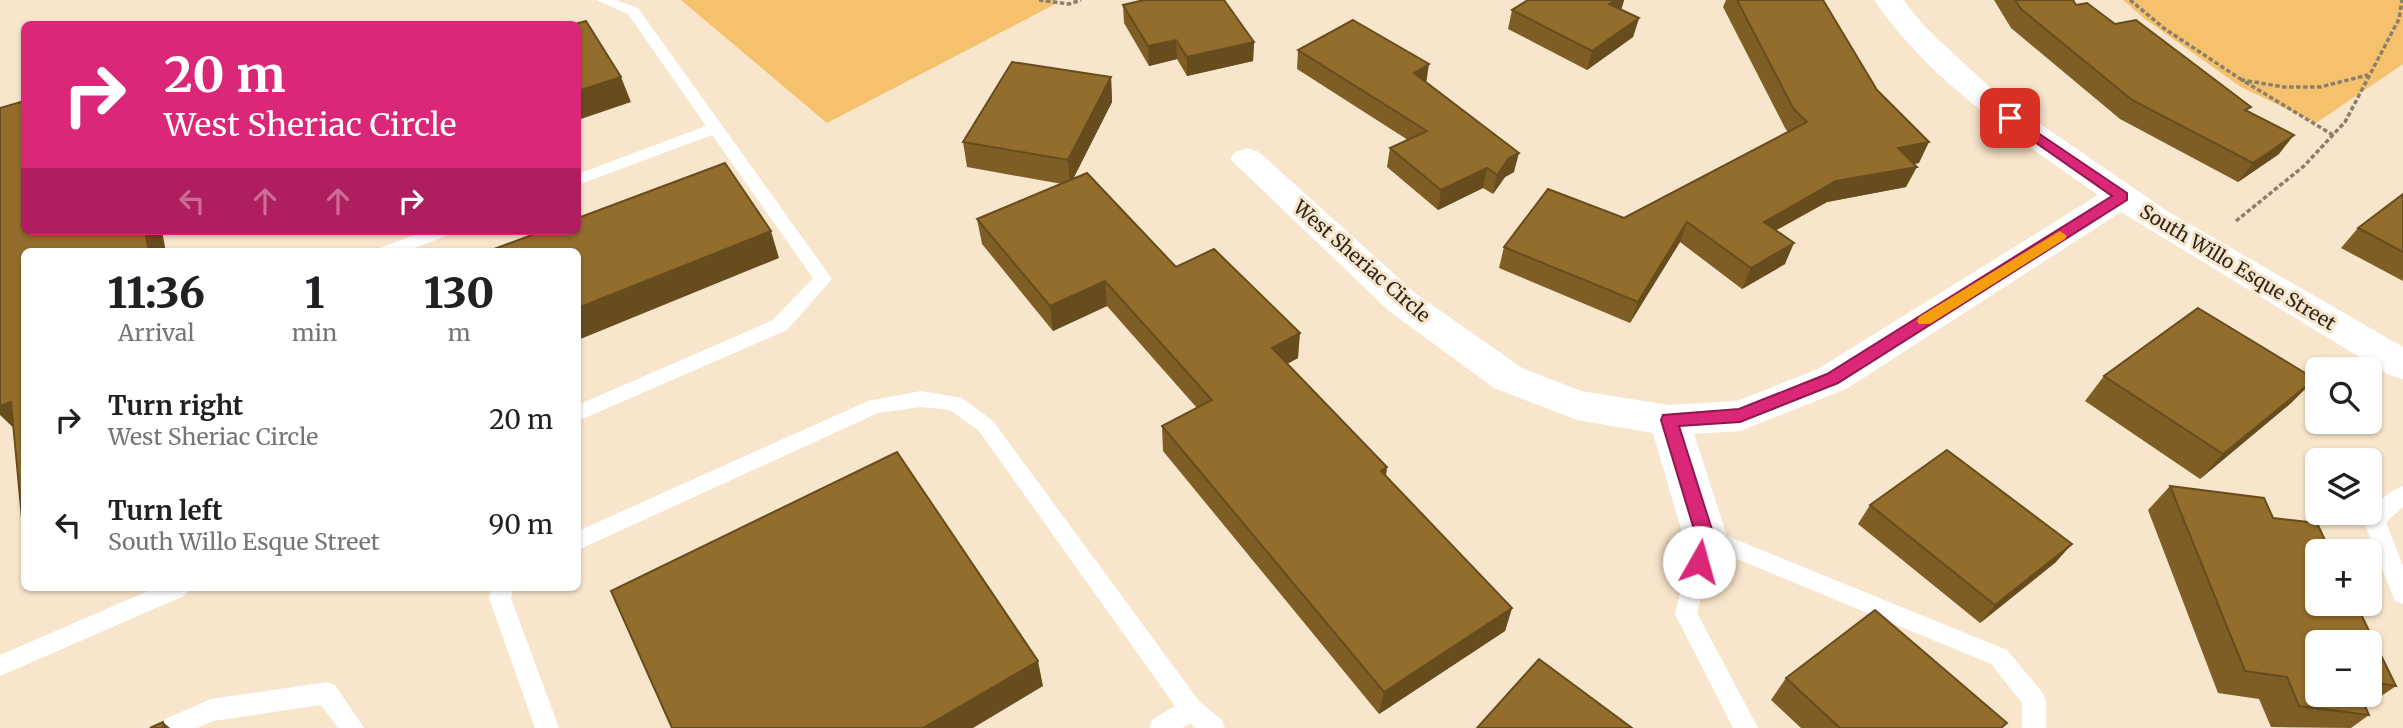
<!DOCTYPE html>
<html lang="en">
<head>
<meta charset="utf-8">
<style>
  :root { --surface:#fff; --page:#f2f2f2; --text:#202124; --muted:#757577 }
  body { margin:0; font-family:Merriweather,serif; background:var(--page); color:var(--text); height:100vh; display:flex; flex-direction:column; font-size:26px; white-space:nowrap }
  * { box-sizing:border-box; margin:0 }
  p { font-size:23px; color:var(--muted) }
  .icon { flex:none; width:38px; height:38px; fill:none; stroke:currentColor; stroke-width:2; stroke-linecap:round; stroke-linejoin:round }
  .map { position:relative; flex:1; overflow:hidden }
  .drawer { position:absolute; left:21px; top:248px; width:560px; height:343px; display:flex; flex-direction:column; background:var(--surface); border-radius:10px; box-shadow:0 2px 5px #0004 }
  .drawer>* { flex:none }
  .banner { position:absolute; left:21px; top:21px; width:560px; height:214px; border-radius:10px; box-shadow:0 2px 5px #0004; background:#db2777; color:#fff; overflow:hidden }
  .controls { position:absolute; left:2305px; top:357px; display:grid; gap:14px }
  .controls a { display:grid; place-items:center; width:77px; height:77px; border-radius:10px; background:var(--surface); box-shadow:0 2px 5px #0004; font-size:35px }
  .pin { position:absolute; display:grid; place-items:center; width:60px; height:60px; color:#fff; margin:-30px; border-radius:14px; box-shadow:0 4px 10px #0006 }
  .me { position:absolute; width:77px; margin:-38px; rotate:7deg; stroke-linejoin:round; filter:drop-shadow(0 0 5px #0008) }
  .turn { display:flex; align-items:center; gap:24px; height:147px; padding:0 28px; font-size:32px }
  .turn .icon { width:91px; height:91px; stroke-width:2.5 }
  .turn b { display:block; font-size:49px; line-height:60px }
  .lanes { display:flex; align-items:center; height:66px; padding:0 28px; background:#0003; justify-content:center; gap:35px; direction:ltr }
  .lanes .off { opacity:.35 }
  .eta { display:flex; justify-content:space-evenly; align-items:center; height:119px; text-align:center }
  .eta b { font-size:42px; font-weight:800; line-height:49px }
  ul { padding:0; list-style:none }
  li { display:flex; align-items:center; gap:21px; height:105px; padding:0 28px }
  li div { flex:1 }
  li b { display:block; font-size:26px }
  li em { font-style:normal }
  .map>svg:first-child { display:block }
  .green { fill:#f6c16d }
  .lines { fill:none; stroke-linecap:round; stroke-linejoin:round }
  .path { stroke:#8a7f6d; stroke-width:3.5; stroke-dasharray:4.5 2.5; stroke-linecap:butt }
  .lane { fill:#fff; fill-rule:evenodd }
  .street { fill:#fff; fill-rule:evenodd }
  .wall { fill:#7e5e25; fill-rule:evenodd }
  .shaded-wall { fill:#674c1e }
  .building { fill:#936d2b; stroke:#674c1e; stroke-width:2 }
  .route { fill:#db2777; stroke:#8e194d; stroke-width:2 }
  .slow { fill:#f59e0b }
  .labels { text-anchor:middle; stroke-width:6; stroke-linejoin:round; paint-order:stroke }
  .street-label { font-size:19px; fill:#2d271d; stroke:#f7e6cb }
</style>
</head>
<body>
<div class="map">
<svg width="2403" height="728" viewBox="0 0 2403 728">
  <rect width="100%" height="100%" fill="#f7e6cb"/>
  <g class="green">
    <polygon points="681,0 1055,0 1059,2 827,123"/>
    <polygon points="2123,0 2403,0 2403,64 2316,123 2241,87 2145,19"/>
  </g>
  <g class="lines">
    <g class="path">
      <polyline points="1039,0 1069,4 1081,0"/>
      <polyline points="2130,0 2165,29 2242,80"/>
      <polyline points="2333,135 2242,80 2284,87 2320,87 2368,75"/>
      <polyline points="2236,221 2304,166 2345,122 2399,19 2402,0"/>
    </g>
    <g class="lane">
      <polygon points="596,0 616,0 638,8 832,279 787,330 578,421 578,405 773,320 813,278 712,135 578,185 578,174 706,126 628,14"/>
      <polygon points="425,231 451,231 448,235 404,252 377,252 380,248"/>
      <polygon points="921,391 962,398 993,421 1199,701 1222,720 1225,728 1195,728 1190,723 1182,728 1149,728 1152,720 1175,706 979,431 950,410 921,407 878,413 578,550 578,531 868,401"/>
      <path d="M2403 486V507L2386 522 2403 566V604L2395 601 2392 594 2363 519C2369 508 2389 491 2403 486Z"/>
      <polygon points="1705,527 2007,650 2042,692 2046,700 2046,728 2022,728 2022,703 1991,664 1713,549 1697,613 1758,728 1733,728 1675,614 1694,536 1697,530"/>
      <polygon points="155,588 189,588 186,595 0,676 0,655"/>
      <polygon points="492,588 514,588 511,598 559,728 535,728 489,598"/>
      <polygon points="327,682 335,685 364,728 338,728 321,705 213,721 197,728 160,728 163,720 211,699"/>
    </g>
    <path class="street" d="M1874 0H1903L1925 27 1998 95 2167 211 2403 347V379L2389 375 2121 212 1846 389 1740 431 1694 434 1727 536 1720 549 1705 554 1690 549 1683 536 1653 433 1577 420 1494 388 1389 311 1230 159 1235 152 1247 148 1259 152 1415 293 1522 368 1581 391 1669 405 1737 401 1818 369 2098 195C2017 138 1931 83 1874 0Z"/>
  </g>
  <g class="wall">
    <polygon points="1624,0 1621,10 1639,18 1633,37 1587,70 1508,29 1512,10"/>
    <polygon points="1726,0 1823,0 1919,163 1914,164 1906,187 1827,202 1776,230 1785,264 1742,289 1680,242 1630,323 1499,268 1504,247 1624,218 1788,132 1785,128 1723,7"/>
    <polygon points="1994,0 2073,0 2076,5 2115,24 2247,111 2279,154 2238,182 2120,119 2011,28"/>
    <polygon points="1123,5 1254,42 1253,61 1187,76 1177,59 1149,66 1124,23"/>
    <polygon points="1298,50 1426,83 1514,172 1505,177 1493,194 1483,188 1438,210 1387,167 1390,148 1408,140 1297,69"/>
    <polygon points="1111,77 1112,102 1073,179 1176,267 1298,358 1287,364 1387,467 1386,476 1512,608 1505,631 1379,714 1163,451 1162,426 1197,408 1107,306 1053,331 982,244 977,219 1062,184 967,167 963,142"/>
    <polygon points="2403,194 2403,281 2341,248 2358,228"/>
    <polygon points="2104,376 2315,379 2291,403 2200,479 2085,401"/>
    <path d="M2170 486 2264 498 2273 518 2317 523 2330 551H2317V604H2356L2396 686 2365 707 2369 715 2351 728 2271 727 2259 699 2218 693 2148 510ZM2317 642H2370V695H2317Z"/>
    <polygon points="1870,505 2056,562 1980,623 1858,524"/>
    <polygon points="1786,678 2002,728 1801,728 1771,700"/>
  </g>
  <g class="shaded-wall">
    <polygon points="1615,0 1624,0 1621,11 1609,4"/>
    <polygon points="1639,18 1633,37 1587,70 1592,51"/>
    <polygon points="1176,40 1177,59 1149,66 1148,46"/>
    <polygon points="1254,42 1253,61 1187,76 1187,57"/>
    <polygon points="1429,64 1426,84 1414,73"/>
    <polygon points="621,77 631,102 578,120 578,91"/>
    <polygon points="1111,77 1112,102 1070,185 1068,160"/>
    <polygon points="2294,135 2279,154 2238,182 2253,163"/>
    <polygon points="1929,142 1919,163 1888,168 1898,148"/>
    <polygon points="1519,153 1514,172 1505,177 1493,194 1497,175 1509,158"/>
    <polygon points="1917,167 1906,187 1827,202 1755,242 1764,222 1836,181"/>
    <polygon points="1487,168 1483,188 1438,210 1441,190"/>
    <polygon points="1687,222 1680,242 1630,323 1638,302"/>
    <polygon points="145,231 162,231 166,252 149,252"/>
    <polygon points="771,231 779,258 578,340 578,308"/>
    <polygon points="1794,243 1785,264 1742,289 1751,268"/>
    <polygon points="1105,281 1107,306 1053,331 1050,306"/>
    <polygon points="1300,333 1298,358 1270,373 1272,348"/>
    <polygon points="2315,379 2291,403 2200,479 2223,454"/>
    <polygon points="11,402 21,435 0,415 0,406"/>
    <polygon points="1387,467 1383,492 1381,471"/>
    <polygon points="2072,544 2056,562 1980,623 1995,605"/>
    <polygon points="1512,608 1505,631 1379,714 1384,692"/>
    <polygon points="1038,661 1043,686 973,728 923,728"/>
    <polygon points="163,722 170,728 164,728"/>
  </g>
  <g class="building">
    <polygon points="1144,0 1224,0 1254,42 1187,57 1176,40 1148,46 1123,5"/>
    <polygon points="1528,0 1615,0 1609,4 1639,18 1592,51 1512,10"/>
    <polygon points="1737,0 1823,0 1877,90 1929,142 1898,148 1917,167 1836,181 1764,222 1794,243 1751,268 1687,222 1638,302 1504,247 1548,189 1624,218 1807,122 1793,108"/>
    <polygon points="2015,0 2073,0 2076,5 2087,3 2115,24 2136,20 2251,107 2245,110 2294,135 2253,163 2132,100 2021,9"/>
    <polygon points="1353,20 1429,64 1414,73 1519,153 1509,158 1497,175 1487,168 1441,190 1390,148 1427,131 1298,50"/>
    <polygon points="586,21 621,77 578,91 578,24 575,24"/>
    <polygon points="1012,62 1111,77 1068,160 963,142"/>
    <polygon points="24,101 24,231 145,231 149,252 24,252 24,528 23,529 11,402 0,406 0,108"/>
    <polygon points="725,163 771,231 578,308 578,252 486,252 543,231 578,231 578,218"/>
    <polygon points="1087,173 1176,267 1214,249 1300,333 1272,348 1387,467 1381,471 1512,608 1384,692 1162,426 1212,400 1105,281 1050,306 977,219"/>
    <polygon points="2403,194 2403,252 2358,228"/>
    <polygon points="2198,308 2315,379 2223,454 2104,376"/>
    <polygon points="1947,450 2072,544 1995,605 1870,505"/>
    <polygon points="897,452 1038,661 923,728 672,728 611,591"/>
    <polygon points="2170,486 2264,498 2273,518 2317,523 2330,551 2317,551 2317,604 2356,604 2396,686 2370,682 2370,642 2317,642 2317,695 2360,695 2369,715 2299,706 2287,677 2245,671"/>
    <polygon points="1875,610 2007,723 2001,728 1840,728 1786,678"/>
    <polygon points="1539,659 1632,728 1477,728"/>
    <polygon points="163,722 164,728 150,728"/>
  </g>
  <polygon class="route" points="2010,114 2127,193 2127,200 1838,383 1740,422 1679,426 1714,536 1705,567 1699,570 1692,567 1690,562 1696,536 1661,420 1663,415 1739,409 1827,374 2112,196 2005,121 2003,118"/>
  <polygon class="slow" points="2060,231 2067,236 2065,239 1930,324 1919,324 1917,321 1919,317"/>
  <g class="labels">
    <g class="street-label">
      <text transform="translate(1362 261) rotate(41)" y="7">West Sheriac Circle</text>
      <text transform="translate(2238 267) rotate(31)" y="7">South Willo Esque Street</text>
    </g>
  </g>
</svg>
<div class="controls">
<a><svg class="icon" aria-label="search" viewBox="0 0 24 24"><circle cx="10" cy="10" r="6"/><path d="M15 15l6 6"/></svg></a>
<a><svg class="icon" aria-label="layers" viewBox="0 0 24 24"><path d="M12 4l9 5-9 5-9-5zM3 14l9 5 9-5"/></svg></a>
<a>+</a>
<a>−</a>
</div>
<div class="pin" style="left:2010px;top:118px;background:#d93025"><svg class="icon" aria-label="arrive" viewBox="0 0 24 24"><path d="M6 21V4h12l-3 4 3 4H6"/></svg></div>
<svg class="me" style="left:1699px;top:562px" viewBox="-20 -20 40 40"><circle r="19" fill="#fff"/><path d="M0-13L10 11 0 6-10 11z" fill="#db2777"/></svg>
<div class="banner">
<div class="turn"><svg class="icon" aria-label="right" viewBox="0 0 24 24"><path d="M7 20v-9h11M14 6l5 5-5 5"/></svg><div><b>20 m</b>West Sheriac Circle</div></div>
<div class="lanes"><svg class="icon off" aria-label="left" viewBox="0 0 24 24"><path d="M17 20v-9H6M10 6l-5 5 5 5"/></svg><svg class="icon off" aria-label="ahead" viewBox="0 0 24 24"><path d="M12 20V5M6 11l6-6 6 6"/></svg><svg class="icon off" aria-label="ahead" viewBox="0 0 24 24"><path d="M12 20V5M6 11l6-6 6 6"/></svg><svg class="icon" aria-label="right" viewBox="0 0 24 24"><path d="M7 20v-9h11M14 6l5 5-5 5"/></svg></div>
</div>
<section class="drawer">
<div class="eta">
<div><b>11:36</b><p>Arrival</p></div>
<div><b>1</b><p>min</p></div>
<div><b>130</b><p>m</p></div>
</div>
<ul>
<li><svg class="icon" aria-label="right" viewBox="0 0 24 24"><path d="M7 20v-9h11M14 6l5 5-5 5"/></svg><div><b>Turn right</b><p>West Sheriac Circle</p></div><em>20 m</em></li>
<li><svg class="icon" aria-label="left" viewBox="0 0 24 24"><path d="M17 20v-9H6M10 6l-5 5 5 5"/></svg><div><b>Turn left</b><p>South Willo Esque Street</p></div><em>90 m</em></li>
</ul>
</section>
</div>
</body>
</html>
